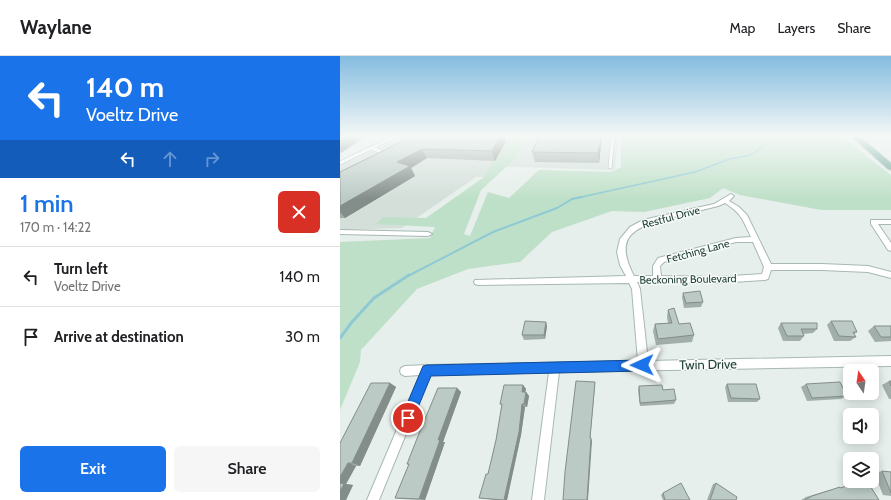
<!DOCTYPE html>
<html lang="en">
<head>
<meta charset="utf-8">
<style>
  :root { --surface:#fff; --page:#f6f6f6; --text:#202124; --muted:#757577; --line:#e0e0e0; --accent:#1a73e8 }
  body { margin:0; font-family:Cabin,sans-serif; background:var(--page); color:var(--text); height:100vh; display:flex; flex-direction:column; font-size:15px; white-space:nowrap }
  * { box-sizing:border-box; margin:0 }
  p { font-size:13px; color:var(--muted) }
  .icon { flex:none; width:22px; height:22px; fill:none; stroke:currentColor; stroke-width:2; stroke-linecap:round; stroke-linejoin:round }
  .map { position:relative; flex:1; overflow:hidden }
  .side { display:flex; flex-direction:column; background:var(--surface); width:340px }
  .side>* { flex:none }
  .banner { background:#1a73e8; color:#fff; overflow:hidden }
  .needle { width:26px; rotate:347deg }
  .controls { position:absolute; left:503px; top:308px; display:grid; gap:8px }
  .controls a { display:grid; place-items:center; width:36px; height:36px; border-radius:6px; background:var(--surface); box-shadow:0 2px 10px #0003; font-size:20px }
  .pin { position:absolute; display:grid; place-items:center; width:34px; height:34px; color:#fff; margin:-17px; border:2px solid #fff; border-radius:50%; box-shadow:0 1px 4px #0007 }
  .me { position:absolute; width:44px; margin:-22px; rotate:269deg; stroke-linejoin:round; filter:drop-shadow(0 0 3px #0008) }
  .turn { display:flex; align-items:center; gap:14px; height:84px; padding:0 20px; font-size:18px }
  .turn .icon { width:52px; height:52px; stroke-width:2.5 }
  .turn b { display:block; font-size:28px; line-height:34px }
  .lanes { display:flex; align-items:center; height:38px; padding:0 20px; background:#0003; justify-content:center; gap:20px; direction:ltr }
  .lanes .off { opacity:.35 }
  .round { display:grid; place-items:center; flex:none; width:42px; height:42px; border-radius:6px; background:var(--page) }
  .overview { display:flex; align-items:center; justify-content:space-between; height:68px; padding:0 20px }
  h1 { font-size:24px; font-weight:600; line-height:30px; color:var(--accent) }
  .action { display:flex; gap:8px; margin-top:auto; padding:8px 20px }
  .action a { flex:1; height:46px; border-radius:6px; background:var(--accent); color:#fff; font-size:16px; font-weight:600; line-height:46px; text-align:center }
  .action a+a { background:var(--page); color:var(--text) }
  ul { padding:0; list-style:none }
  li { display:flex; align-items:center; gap:12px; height:60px; padding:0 20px; border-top:1px solid var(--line) }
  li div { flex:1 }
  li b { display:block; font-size:15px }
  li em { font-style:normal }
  header { display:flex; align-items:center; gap:24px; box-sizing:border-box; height:56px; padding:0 20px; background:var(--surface); border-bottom:1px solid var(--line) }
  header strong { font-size:19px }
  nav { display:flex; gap:22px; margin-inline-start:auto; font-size:14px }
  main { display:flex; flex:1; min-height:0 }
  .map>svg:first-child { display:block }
  .built { fill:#d4dfda }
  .green { fill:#bfe0c8 }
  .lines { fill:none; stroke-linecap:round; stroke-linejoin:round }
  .stream-far2 { stroke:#8ec9d4; stroke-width:1.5 }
  .stream-far1 { stroke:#8ec9d4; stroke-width:2 }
  .stream { stroke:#8ec9d4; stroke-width:3 }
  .service-casing { stroke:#a8b8b2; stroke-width:4.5 }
  .minor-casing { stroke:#a8b8b2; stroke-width:2 }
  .primary-casing { stroke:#c2cac8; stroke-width:2 }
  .service { stroke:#fff; stroke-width:3 }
  .minor { fill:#fff; fill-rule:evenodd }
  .primary { fill:#6aa596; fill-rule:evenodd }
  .wall { fill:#a1aea9 }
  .shaded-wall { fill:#838d89 }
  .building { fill:#bbcac4; stroke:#838d89 }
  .route { fill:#1a73e8; stroke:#114b97 }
  .labels { text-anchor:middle; stroke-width:3; stroke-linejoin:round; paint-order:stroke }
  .street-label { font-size:11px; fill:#24423a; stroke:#f7fbf9 }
  .near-street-label { font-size:13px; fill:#24423a; stroke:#f7fbf9 }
</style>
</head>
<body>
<header>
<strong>Waylane</strong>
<nav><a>Map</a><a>Layers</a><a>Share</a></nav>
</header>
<main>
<section class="side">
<div class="banner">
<div class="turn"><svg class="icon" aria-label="left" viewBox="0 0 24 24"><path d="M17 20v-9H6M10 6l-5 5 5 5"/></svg><div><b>140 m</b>Voeltz Drive</div></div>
<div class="lanes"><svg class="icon" aria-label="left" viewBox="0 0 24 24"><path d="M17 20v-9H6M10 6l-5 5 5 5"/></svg><svg class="icon off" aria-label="ahead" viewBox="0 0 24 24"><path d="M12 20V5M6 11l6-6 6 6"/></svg><svg class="icon off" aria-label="right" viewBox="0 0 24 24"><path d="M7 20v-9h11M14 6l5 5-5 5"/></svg></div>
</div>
<div class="overview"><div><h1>1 min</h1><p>170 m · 14:22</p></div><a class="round" style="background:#d93025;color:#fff"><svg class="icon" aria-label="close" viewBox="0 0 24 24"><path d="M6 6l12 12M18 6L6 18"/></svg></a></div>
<ul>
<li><svg class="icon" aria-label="left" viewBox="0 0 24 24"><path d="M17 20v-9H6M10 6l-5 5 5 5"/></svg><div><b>Turn left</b><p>Voeltz Drive</p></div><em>140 m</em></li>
<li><svg class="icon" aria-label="arrive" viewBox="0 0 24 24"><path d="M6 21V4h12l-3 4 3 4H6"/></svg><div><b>Arrive at destination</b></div><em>30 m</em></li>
</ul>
<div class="action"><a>Exit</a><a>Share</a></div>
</section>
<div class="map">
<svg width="551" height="444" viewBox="0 0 551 444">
  <rect width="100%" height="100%" fill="#e6efeb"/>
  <polygon class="built" points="64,80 278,80 275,113 272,114 151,110 144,121 136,121 62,172 0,174 0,110"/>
  <polygon class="green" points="168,80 185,80 184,86 175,103 141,134 124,178 130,180 148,136 169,142 199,114 271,116 281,111 281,80 501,80 551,119 551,154 481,154 400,139 383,132 370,142 304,156 272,155 212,176 180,206 128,213 77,233 21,294 20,306 0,354 0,186 90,182 95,171 36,168 43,161 86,162 144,121"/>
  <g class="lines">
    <polyline class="stream-far2" points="237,142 355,116 390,103 411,99 438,80"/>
    <polyline class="stream-far1" points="68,220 153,176 217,152 232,143 242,141"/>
    <polyline class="stream" points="0,282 12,266 34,242 69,219"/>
    <g class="service-casing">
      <g id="service">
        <polyline points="32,92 46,98"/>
        <polyline points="0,107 56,80"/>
        <polyline points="270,111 273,80"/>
      </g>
    </g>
    <g class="minor-casing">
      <g id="minor">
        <path d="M391 138 394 140 389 145 399 151 407 159 431 208H482L528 210 551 216V222L528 216 482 214H431L428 223 425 224 377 227 297 226 300 233 308 305 551 300V310L219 316 204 444H192L209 316 90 319 39 444H27L80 319 65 320 61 318 60 315 61 312 65 310 87 309 298 305 292 233 289 227 138 229 135 228 134 226 135 224 286 220 280 209 277 196 280 183 290 171 303 164 374 148ZM385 147C402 158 403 164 411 181L396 182 318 202 313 210V220H294C273 180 294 171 330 162 346 158 362 154 378 150ZM396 186H413L424 211 422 218 377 221 321 220 320 210 324 206Z"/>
        <polygon points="531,164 551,164 551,168 538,168 551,187 551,195 548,194 531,168"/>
        <polygon points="0,174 88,176 92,178 88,180 0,178"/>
      </g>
    </g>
    <g class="primary-casing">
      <polygon id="primary" points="511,80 519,80 551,107 551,114 548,113"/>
    </g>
    <use href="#service" class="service"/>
    <use href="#minor" class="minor"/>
    <use href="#primary" class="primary"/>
  </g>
  <g class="wall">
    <polygon points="73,80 166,85 155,105 87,102 71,112 75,120 5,162 0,162 0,116"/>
    <polygon points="199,80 262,80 259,107 195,106 192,96"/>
    <polygon points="343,237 363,246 361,251 344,252 342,241"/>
    <polygon points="328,254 339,268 354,279 352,286 316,289 313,275 315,268 328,267 327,261"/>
    <polygon points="491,265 517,276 514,278 516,281 510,285 494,285 487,269"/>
    <polygon points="441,267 477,273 473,277 463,278 464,280 460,285 443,285 438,272"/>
    <polygon points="207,270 205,283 184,284 182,279"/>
    <polygon points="534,270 551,270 551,285 535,286 528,275"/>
    <polygon points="549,325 551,325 551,343 549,343 542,329"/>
    <polygon points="50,327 56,331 20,410 16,410 6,428 13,429 6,444 0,444 0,387"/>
    <polygon points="387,328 420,343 417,346 388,346 385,331"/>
    <polygon points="466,328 507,340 501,343 467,345 461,331"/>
    <polygon points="183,329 186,333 185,336 186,336 189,340 187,351 185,351 181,379 167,444 155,444 139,442 148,418 156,384 162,350 160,348"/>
    <polygon points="299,330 323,334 336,344 334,348 300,350 298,334"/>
    <polygon points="117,332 121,336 103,386 105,386 85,444 62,443 55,442 69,409 67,408"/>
    <polygon points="542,415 551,416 551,440 543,439 534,417"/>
    <polygon points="523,425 527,425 539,444 461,444 466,441 493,433 500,431 500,432"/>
    <polygon points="376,427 396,444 367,444 373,428"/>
    <polygon points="323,437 350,444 323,444 321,439"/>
  </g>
  <g class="shaded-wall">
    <polygon points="5,80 26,80 1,97 0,94 0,84"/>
    <polygon points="160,80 164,80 166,85 155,105 152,95"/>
    <polygon points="261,80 262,80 262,82 259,107 258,97"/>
    <polygon points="82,93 87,102 71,112 75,120 5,162 0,156 0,150 57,106"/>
    <polygon points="206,266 207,270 205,283 204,279"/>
    <polygon points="255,326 255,329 250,385 250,382"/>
    <polygon points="50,327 56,331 20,410 12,407"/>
    <polygon points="183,329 186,333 184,340 182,336"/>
    <polygon points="117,332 121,336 103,386 105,386 85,444 79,443 98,384"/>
    <polygon points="186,336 189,340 187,351 184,348"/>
    <polygon points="182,348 185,351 181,379 167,444 164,444"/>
    <polygon points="251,382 252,385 248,444 247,444"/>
    <polygon points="8,407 16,410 6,428 13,429 6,444 0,444 0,421"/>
  </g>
  <g class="building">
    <polygon points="0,80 5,80 0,84"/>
    <polygon points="73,80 160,80 152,95 82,93 57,106 70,110 0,150 0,116"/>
    <polygon points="199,80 261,80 258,97 192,96"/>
    <polygon points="360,235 363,246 346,247 343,237"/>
    <polygon points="334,252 339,268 350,267 354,279 318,283 315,268 332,267 328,254"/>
    <polygon points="185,265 206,266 204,279 182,279"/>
    <polygon points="491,265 512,265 517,276 513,276 516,281 499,280"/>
    <polygon points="441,267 477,267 477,273 461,273 464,280 447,280"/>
    <polygon points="534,270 551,270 551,281 541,281"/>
    <polygon points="236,325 255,326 250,382 251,382 247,444 223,444 225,416"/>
    <polygon points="549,325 551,325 551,330"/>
    <polygon points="500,326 507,340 472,342 466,328"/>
    <polygon points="31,327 50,327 12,407 8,407 0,421 0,387"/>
    <polygon points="387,328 416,328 420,343 391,342"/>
    <polygon points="164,329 183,329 182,336 186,336 184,348 182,348 179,376 164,444 139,442 146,418 148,418 156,384 162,348 160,348"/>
    <polygon points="322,329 323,334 334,333 336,344 300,347 299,330"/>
    <polygon points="98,332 117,332 98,384 100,384 79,443 55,442 69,408 67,408 80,375"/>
    <polygon points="542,415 551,416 551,437"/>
    <polygon points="524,425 527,425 539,444 465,444 472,440 500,431 500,432"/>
    <polygon points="0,427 4,428 0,435"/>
    <polygon points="341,427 350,444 325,444 323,437"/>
    <polygon points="376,427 397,441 396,444 370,444"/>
  </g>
  <linearGradient id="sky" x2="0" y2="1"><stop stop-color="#84bce0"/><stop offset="0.56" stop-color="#f4f8f6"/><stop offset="1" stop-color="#f4f8f6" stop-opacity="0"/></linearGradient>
  <rect width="551" height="143" fill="url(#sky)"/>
  <polygon class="route" points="302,304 306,306 308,309 306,313 302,315 91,320 72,366 68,368 63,366 61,362 83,310 87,309"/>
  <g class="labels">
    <g class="street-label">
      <text transform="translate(331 161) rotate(-15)" y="4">Restful Drive</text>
      <text transform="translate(358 195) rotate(-15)" y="4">Fetching Lane</text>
      <text transform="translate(348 223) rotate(-1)" y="4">Beckoning Boulevard</text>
    </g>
    <g class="near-street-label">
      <text transform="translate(368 308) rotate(-1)" y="5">Twin Drive</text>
    </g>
  </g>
</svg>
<div class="controls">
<a><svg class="needle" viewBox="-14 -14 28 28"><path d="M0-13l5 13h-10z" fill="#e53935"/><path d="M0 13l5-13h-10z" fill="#757577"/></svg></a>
<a><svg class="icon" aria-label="sound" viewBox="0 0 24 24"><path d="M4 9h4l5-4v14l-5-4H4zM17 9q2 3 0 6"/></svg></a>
<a><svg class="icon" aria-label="layers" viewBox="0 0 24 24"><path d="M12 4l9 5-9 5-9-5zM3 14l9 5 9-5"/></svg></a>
</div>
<div class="pin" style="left:68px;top:362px;background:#d93025"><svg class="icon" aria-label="arrive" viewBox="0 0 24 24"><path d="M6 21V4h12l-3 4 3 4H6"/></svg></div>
<svg class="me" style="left:302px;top:309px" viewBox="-20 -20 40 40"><path d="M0-17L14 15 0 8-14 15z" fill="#1a73e8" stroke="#fff" stroke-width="4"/></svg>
</div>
</main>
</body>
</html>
